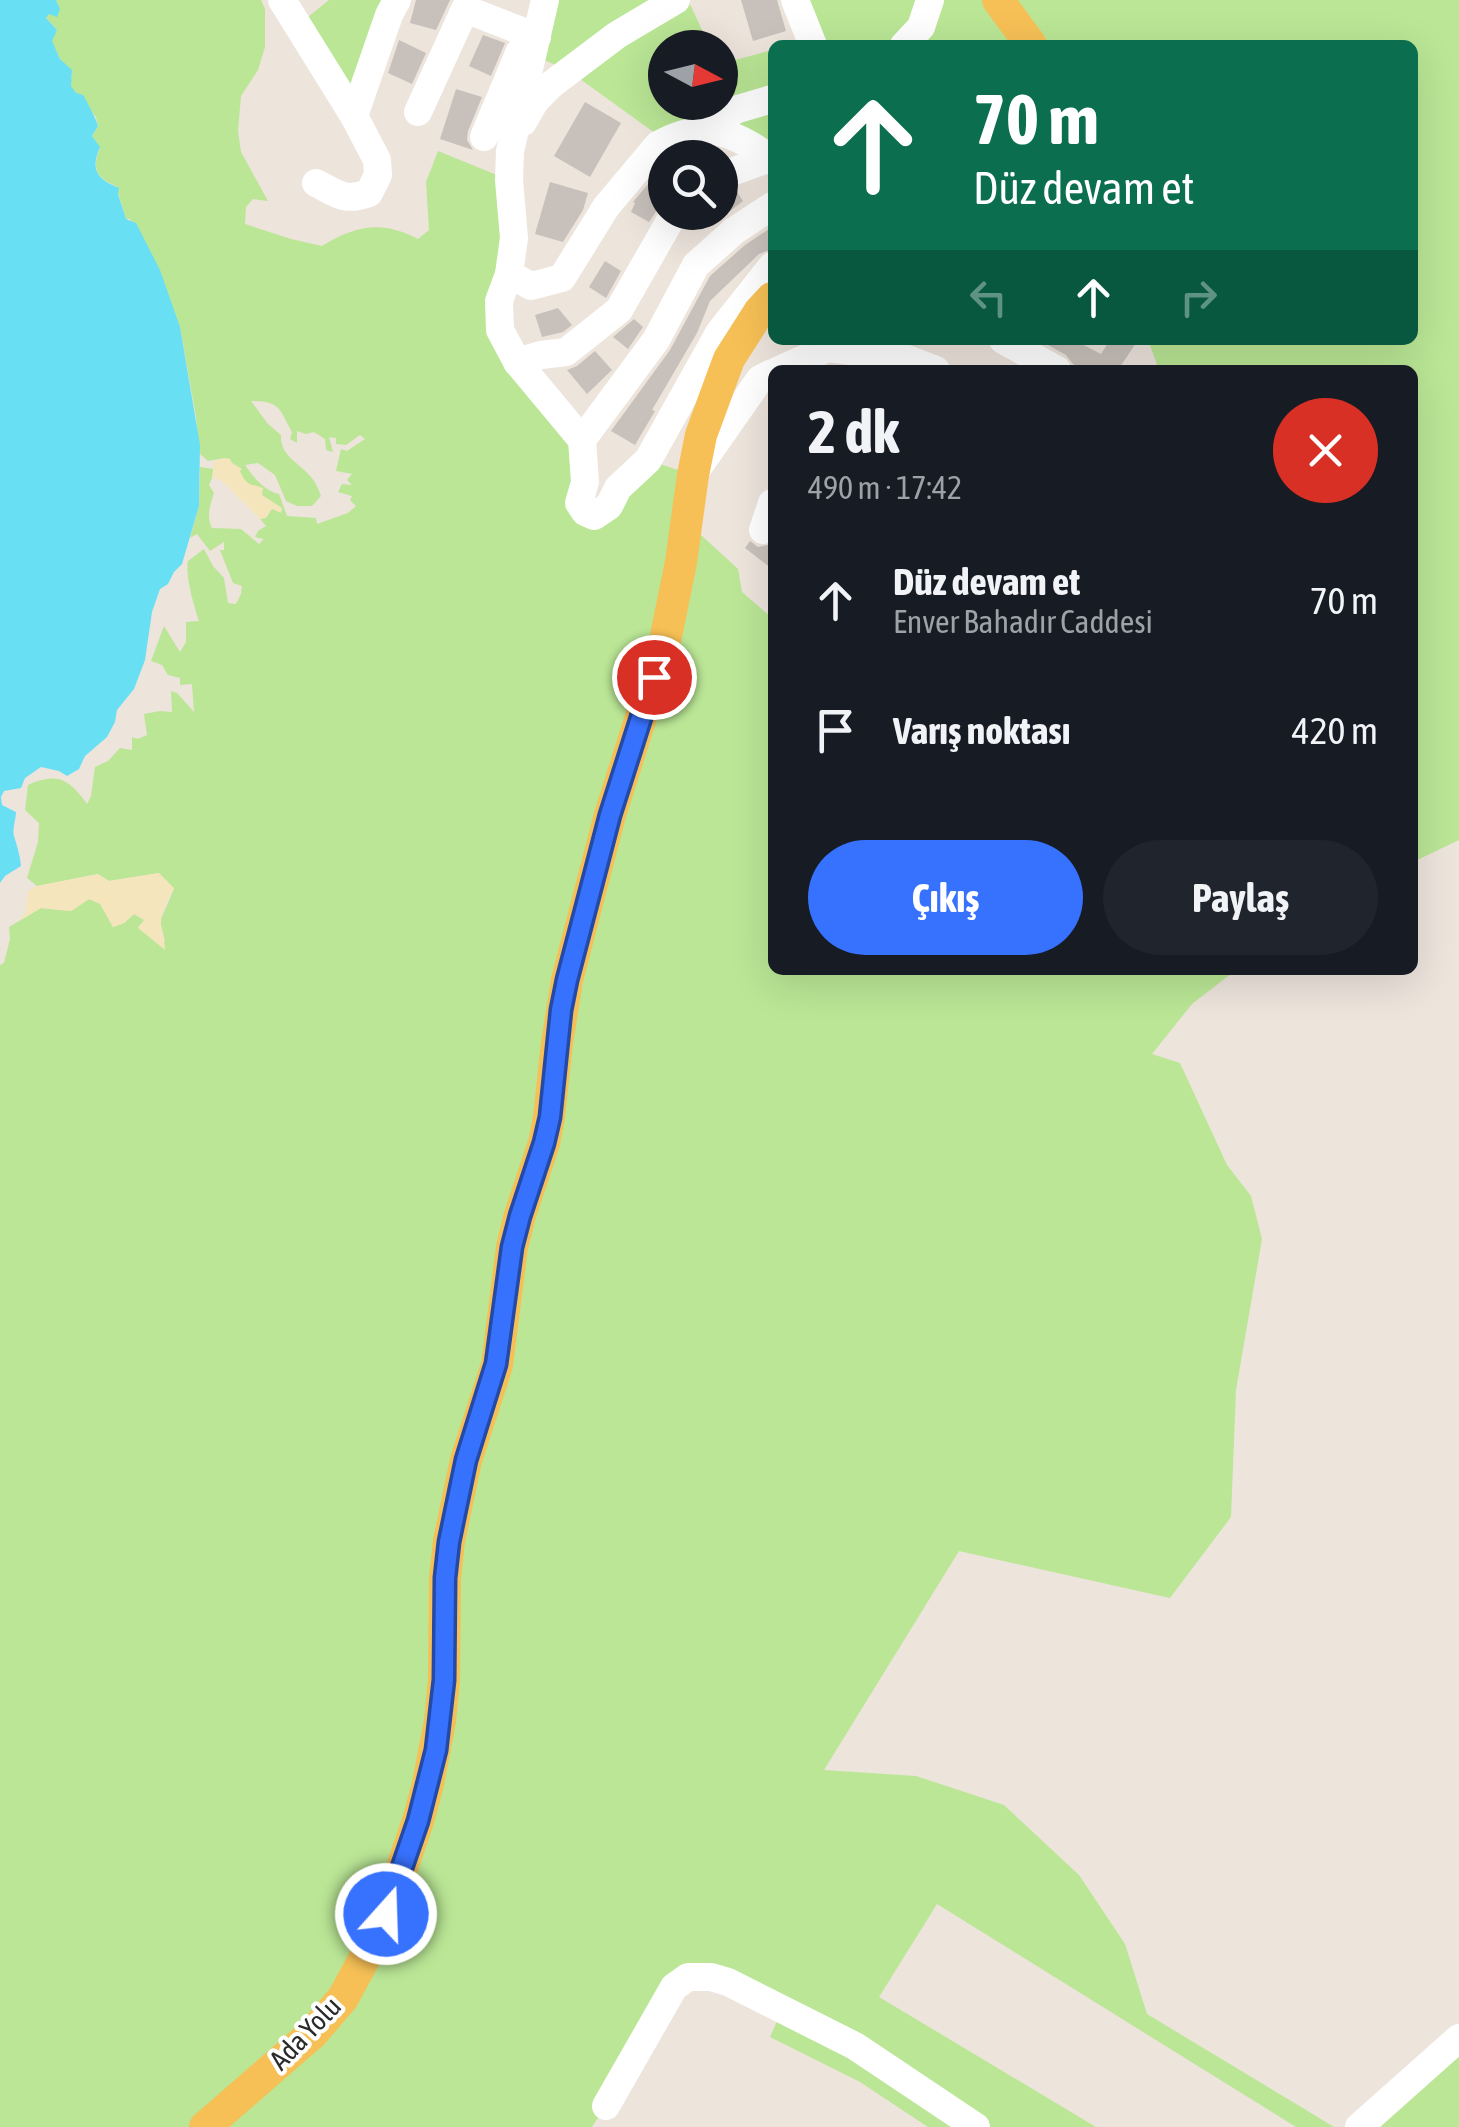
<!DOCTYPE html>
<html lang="tr">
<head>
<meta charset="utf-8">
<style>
  :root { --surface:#171b24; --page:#20242c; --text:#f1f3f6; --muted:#9ea1a6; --accent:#3772ff }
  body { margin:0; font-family:"Asap Condensed",sans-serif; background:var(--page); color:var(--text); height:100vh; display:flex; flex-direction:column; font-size:38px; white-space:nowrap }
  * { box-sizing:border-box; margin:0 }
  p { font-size:32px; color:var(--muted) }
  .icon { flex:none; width:55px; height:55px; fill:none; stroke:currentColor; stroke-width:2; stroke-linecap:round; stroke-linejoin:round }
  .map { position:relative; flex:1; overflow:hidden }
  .drawer { position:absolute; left:768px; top:365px; width:650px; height:610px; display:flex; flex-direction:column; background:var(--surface); border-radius:15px; box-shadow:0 10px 40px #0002 }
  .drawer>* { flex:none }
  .hud { position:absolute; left:768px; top:40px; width:650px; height:305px; border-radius:15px; box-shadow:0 10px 40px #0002; background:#0b6e4f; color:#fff; overflow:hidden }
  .needle { width:65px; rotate:97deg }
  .controls { position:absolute; left:648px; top:30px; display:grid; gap:20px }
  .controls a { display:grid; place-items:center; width:90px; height:90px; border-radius:50%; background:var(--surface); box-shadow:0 10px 40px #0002; font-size:50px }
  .pin { position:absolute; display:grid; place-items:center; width:85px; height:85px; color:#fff; margin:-42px; border:5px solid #fff; border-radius:50%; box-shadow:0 2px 10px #0007 }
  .me { position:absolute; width:110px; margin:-55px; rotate:20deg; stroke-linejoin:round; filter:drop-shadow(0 0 8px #0008) }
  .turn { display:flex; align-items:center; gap:35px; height:210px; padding:0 40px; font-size:45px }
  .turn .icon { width:130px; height:130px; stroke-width:2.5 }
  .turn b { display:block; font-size:70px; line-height:85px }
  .lanes { display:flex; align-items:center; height:95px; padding:0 40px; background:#0003; justify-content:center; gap:50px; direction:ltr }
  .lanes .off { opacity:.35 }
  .round { display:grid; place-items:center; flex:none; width:105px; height:105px; border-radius:52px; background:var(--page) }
  .headline { display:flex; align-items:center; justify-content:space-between; height:170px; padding:0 40px }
  h1 { font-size:60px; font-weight:700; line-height:75px }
  .button { display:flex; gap:20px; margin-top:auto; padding:20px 40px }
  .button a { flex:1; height:115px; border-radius:60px; background:var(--accent); color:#fff; font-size:40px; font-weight:700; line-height:115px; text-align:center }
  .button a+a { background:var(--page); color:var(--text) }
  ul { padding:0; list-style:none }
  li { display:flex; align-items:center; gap:30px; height:130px; padding:0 40px }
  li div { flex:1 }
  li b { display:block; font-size:38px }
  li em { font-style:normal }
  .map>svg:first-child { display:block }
  .green { fill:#bae695; fill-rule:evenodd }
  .sand { fill:#f4e5bd }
  .water { fill:#69dff4 }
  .building { fill:#c8c1bb }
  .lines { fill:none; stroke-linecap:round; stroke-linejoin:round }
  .minor { stroke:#fff; stroke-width:28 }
  .major { stroke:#f7c056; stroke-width:32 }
  .route-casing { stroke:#244aa6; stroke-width:25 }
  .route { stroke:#3772ff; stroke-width:18 }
  .labels { text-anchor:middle; stroke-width:8; stroke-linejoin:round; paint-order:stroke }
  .street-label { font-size:28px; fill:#2a2a2a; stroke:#fff }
</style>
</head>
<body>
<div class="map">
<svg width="1459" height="2127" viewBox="0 0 1459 2127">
  <rect width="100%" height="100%" fill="#ede4dc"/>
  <g class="green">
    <path d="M56 0H261L265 9V47L258 70 241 96 238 131 241 152 268 201 253 199 246 207 245 224 291 239 322 246C356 225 382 220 418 239L429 230 426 182 438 151 509 180 500 330 582 440 585 512 648 460 693 475 688 523 738 569 742 592 772 618V970H1236L1192 1004 1152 1054 1180 1063 1227 1165 1251 1196 1262 1239 1236 1390 1231 1517 1170 1598 959 1551 824 1770 916 1776 1004 1805 1079 1875 1125 1944 1147 2014 1334 2127H1296L937 1904 879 1997 1096 2127H928L860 2082 770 2037 782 2010 688 1977 592 2127H0V965L4 963 10 939 9 927 41 908 71 911 89 899 100 903 113 927 124 923 134 914 145 920 138 927 165 941 160 921 174 889 159 873 109 881 98 874 37 886 27 878 38 842 39 823 25 810 28 785C58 772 69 779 87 804L91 796 95 767 108 761 120 748 132 750V737L138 739 147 735 144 714 160 711 172 712 171 691 177 693 194 712 192 684 180 685V678L168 675 162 665 151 661 164 626 180 652 186 642V622L199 621C194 606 185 575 188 561L204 549 213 566 224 578 228 603 236 604 241 594 242 586 233 583 220 550H224V542L210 551 197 534 190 538 199 506 200 467 214 469 215 471 209 485 214 493C210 506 206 516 212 528L241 529 259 544 264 539 255 537 258 531 266 526 260 519 266 517 262 494 241 478 232 463 225 458 208 461 200 454 196 417 180 327 130 219H126L116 186C95 178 92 167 100 148L92 136 98 126 96 117 70 86 72 74 60 59 51 41 57 30 46 18 47 15 60 9ZM251 401C281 401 279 409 292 432L290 439 297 443V431L306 434 314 432 325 439 326 450 333 452 329 437 336 438V444L346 445 360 435 365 439 347 451 341 449 336 471 352 474 347 480 352 485 342 484 338 492 352 496 350 500 356 506 348 513 317 524 316 518 287 516 279 494C265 491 253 477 245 465L258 463 275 475 286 501 297 506H312L321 496C320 492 316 484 314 481 302 463 280 458 281 435L268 424Z"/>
    <polygon points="329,0 397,0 354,116 298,25"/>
    <polygon points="545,0 688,0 710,47 665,48 665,102 720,102 720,64 772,50 772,159 733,134 666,141 569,71 533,55"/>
    <polygon points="795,0 1459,0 1459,840 1413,862 1412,370 1159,370 1148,340 1412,340 1412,45 794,45 810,41"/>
    <polygon points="1459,2038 1459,2127 1359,2127"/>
  </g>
  <g class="sand">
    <path d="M225 458 230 459 232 463 242 469 240 471C247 486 248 483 263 488L262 495 282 508 281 513 272 509 266 518 260 519 222 481 212 477 214 461Z"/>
    <path d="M159 873 174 888C169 898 161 911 161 923 161 932 165 940 165 950L138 928 144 920 134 914 124 923 113 927 100 904 89 899 71 911 41 908 19 921 25 913 28 891 37 886 98 874 109 881Z"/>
  </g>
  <path class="water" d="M0 0H56L60 9 57 17 49 14 46 18 57 30 52 41 60 59 72 70 71 86 76 93 83 95C86 100 97 120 98 126L92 136 100 147C90 170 97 179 119 188L118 194 126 219 136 223 160 270 180 327 200 445 199 506 182 564 174 572 168 584 160 589 152 612 145 660 134 689 117 710 115 722 107 737 85 756 79 769 67 776 59 771 41 767 25 778 21 788 4 791 1 797 2 805 16 812C16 820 12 828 14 836 17 846 20 855 21 866L5 876 0 883Z"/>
  <g class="building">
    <polygon points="416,0 450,0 436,30 410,23"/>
    <polygon points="741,0 777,0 786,31 753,41"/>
    <polygon points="483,35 505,43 491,76 469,66"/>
    <polygon points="399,40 426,53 412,84 388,73"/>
    <polygon points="456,89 482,97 468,131 467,140 473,150 440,139"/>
    <polygon points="585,102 621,123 590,177 554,156"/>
    <polygon points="704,148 723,151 723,156 682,158 681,153"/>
    <polygon points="550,182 588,193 583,210 563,242 535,234"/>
    <polygon points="649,183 665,192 665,198 649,222 631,212 635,203 633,202"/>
    <polygon points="735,189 743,201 720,219 720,193"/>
    <polygon points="772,227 772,249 759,254 710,301 697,333 652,410 655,411 635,445 611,431 670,350 710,276 745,245"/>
    <polygon points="605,261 621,271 606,298 589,287"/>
    <polygon points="558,308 572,325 563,332 542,337 535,315"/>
    <polygon points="634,319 643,327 628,349 613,337"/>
    <polygon points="1039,340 1074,340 1101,354 1110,340 1138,340 1118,370 1086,370 1073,364 1066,355"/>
    <polygon points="595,351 612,370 587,394 567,370 577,366"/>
    <polygon points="750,541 758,547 772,544 772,569 745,548"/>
  </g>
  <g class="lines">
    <g class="minor">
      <path d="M282 0 354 116 377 160 378 175 369 193C344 202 338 194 316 183"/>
      <polyline points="545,0 510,151 509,180 514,238 509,274 499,301 500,330 517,362 582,440 585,482 579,503 585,512 594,516 609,506 618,488 648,460 719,333 772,266"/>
      <polyline points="795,0 813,45"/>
      <polyline points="904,45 921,27 930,0"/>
      <polyline points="418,112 465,9 537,37"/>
      <polyline points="354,116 389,15 397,0"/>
      <polyline points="523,122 535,101 552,84 617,35 676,0"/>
      <polyline points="698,129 738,109 772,99"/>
      <polyline points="484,137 520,51"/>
      <polyline points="720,176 771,158"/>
      <path d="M509 274 531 286 562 278 606 207 658 145C704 119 732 131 772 159"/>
      <polyline points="1003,340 1057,370"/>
      <polyline points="517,362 541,355 566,352 619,310 675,212"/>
      <polyline points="779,370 828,348 905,358 936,370"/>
      <polyline points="582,440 656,340 696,265 734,231 772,206"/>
      <polyline points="697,469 760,379 772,373"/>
      <polyline points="763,530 772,503"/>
      <polyline points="606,2106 674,1987 688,1977 711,1977 728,1982 855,2046 976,2127"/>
      <polyline points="1359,2127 1459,2038"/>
    </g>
    <g class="major">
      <polyline points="998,0 1031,45"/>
      <polyline points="205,2127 312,2034 343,1998 370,1948 386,1914 418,1821 428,1784 440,1721 444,1680 445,1578 449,1541 466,1460 497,1365 512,1247 520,1215 544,1143 549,1117 557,1043 567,980 610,815 665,641 681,562 693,475 701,435 729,359 759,312 772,298"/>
    </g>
  </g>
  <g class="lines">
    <g class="route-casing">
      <polyline id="route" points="386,1914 418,1821 436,1750 444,1680 445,1578 449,1542 466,1460 496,1364 512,1247 520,1216 544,1143 550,1117 561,1010 567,980 610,815 654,677"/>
    </g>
    <use href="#route" class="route"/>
  </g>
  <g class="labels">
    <g class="street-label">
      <text transform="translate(305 2033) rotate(-46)" y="10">Ada Yolu</text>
    </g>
  </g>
</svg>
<div class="controls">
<a><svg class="needle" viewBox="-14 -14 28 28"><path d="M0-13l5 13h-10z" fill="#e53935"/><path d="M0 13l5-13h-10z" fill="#9ea1a6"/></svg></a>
<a><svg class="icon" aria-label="search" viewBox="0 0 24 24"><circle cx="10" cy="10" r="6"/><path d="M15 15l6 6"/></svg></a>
</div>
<div class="pin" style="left:654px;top:677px;background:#d93025"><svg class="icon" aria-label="arrive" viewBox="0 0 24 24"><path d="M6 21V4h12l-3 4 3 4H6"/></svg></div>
<svg class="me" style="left:386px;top:1914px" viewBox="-20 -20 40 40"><circle r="17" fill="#3772ff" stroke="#fff" stroke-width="3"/><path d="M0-11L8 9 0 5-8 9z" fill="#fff"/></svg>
<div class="hud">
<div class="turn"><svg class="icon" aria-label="ahead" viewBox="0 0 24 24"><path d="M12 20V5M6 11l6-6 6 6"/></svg><div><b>70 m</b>Düz devam et</div></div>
<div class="lanes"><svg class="icon off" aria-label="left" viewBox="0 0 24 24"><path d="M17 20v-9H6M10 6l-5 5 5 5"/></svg><svg class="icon" aria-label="ahead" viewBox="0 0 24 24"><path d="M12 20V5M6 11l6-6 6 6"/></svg><svg class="icon off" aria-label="right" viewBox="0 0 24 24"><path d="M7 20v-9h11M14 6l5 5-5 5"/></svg></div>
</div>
<section class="drawer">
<div class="headline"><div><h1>2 dk</h1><p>490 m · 17:42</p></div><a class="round" style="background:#d93025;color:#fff"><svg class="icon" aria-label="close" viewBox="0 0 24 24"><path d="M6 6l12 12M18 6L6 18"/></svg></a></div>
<ul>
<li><svg class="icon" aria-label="ahead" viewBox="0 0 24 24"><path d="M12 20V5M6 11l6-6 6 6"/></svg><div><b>Düz devam et</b><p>Enver Bahadır Caddesi</p></div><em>70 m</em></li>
<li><svg class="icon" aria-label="arrive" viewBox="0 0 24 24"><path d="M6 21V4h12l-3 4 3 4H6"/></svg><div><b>Varış noktası</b></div><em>420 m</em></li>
</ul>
<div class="button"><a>Çıkış</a><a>Paylaş</a></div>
</section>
</div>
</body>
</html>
